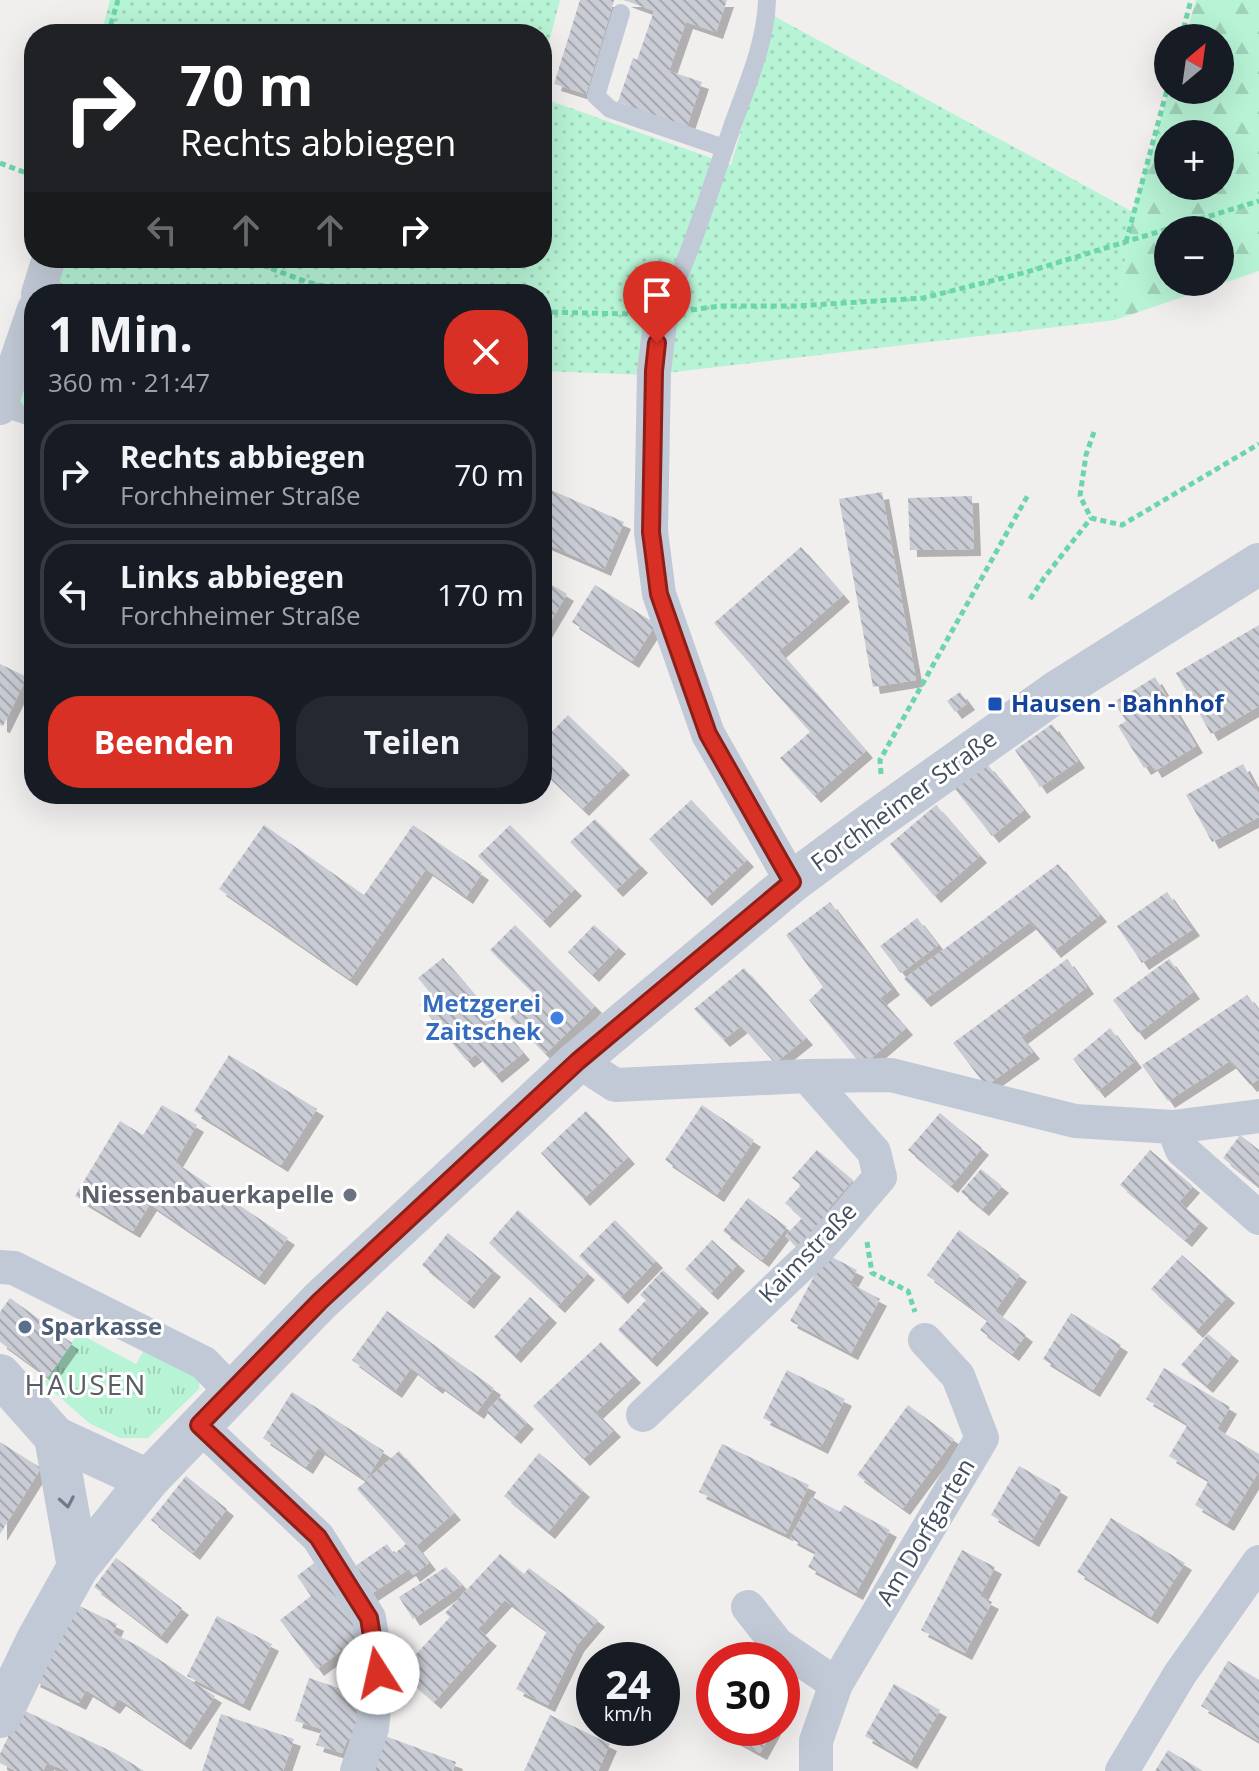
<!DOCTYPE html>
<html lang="de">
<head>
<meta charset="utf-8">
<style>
  :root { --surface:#171b24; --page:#242831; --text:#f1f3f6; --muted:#9ea1a6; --line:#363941; --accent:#d93025 }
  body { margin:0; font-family:"Open Sans",sans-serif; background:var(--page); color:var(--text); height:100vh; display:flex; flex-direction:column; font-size:30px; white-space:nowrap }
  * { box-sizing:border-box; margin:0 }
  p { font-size:26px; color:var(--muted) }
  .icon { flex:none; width:44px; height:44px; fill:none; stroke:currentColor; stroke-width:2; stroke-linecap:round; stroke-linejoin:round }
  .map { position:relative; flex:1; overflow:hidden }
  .details { position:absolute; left:24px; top:284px; width:528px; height:520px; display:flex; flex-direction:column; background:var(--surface); border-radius:32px; box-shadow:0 8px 32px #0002 }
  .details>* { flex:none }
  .guide { position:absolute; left:24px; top:24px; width:528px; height:244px; border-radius:32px; box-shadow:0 8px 32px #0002; background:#202124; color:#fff; overflow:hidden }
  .needle { width:52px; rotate:29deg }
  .buttons { position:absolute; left:1154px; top:24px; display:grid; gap:16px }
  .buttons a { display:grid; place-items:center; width:80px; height:80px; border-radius:50%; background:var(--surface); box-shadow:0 8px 32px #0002; font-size:40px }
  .speed { position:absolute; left:576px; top:1642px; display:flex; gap:16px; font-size:40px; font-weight:700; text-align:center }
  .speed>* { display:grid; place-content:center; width:104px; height:104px; border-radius:50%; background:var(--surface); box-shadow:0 8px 32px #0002; line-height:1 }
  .speed small { font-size:20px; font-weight:400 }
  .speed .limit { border:12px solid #d22; background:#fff; color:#111 }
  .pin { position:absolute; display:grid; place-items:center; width:68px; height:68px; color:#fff; margin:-82px -34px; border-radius:50% 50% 50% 0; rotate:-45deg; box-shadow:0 0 8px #0007 }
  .pin .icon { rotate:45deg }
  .me { position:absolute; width:88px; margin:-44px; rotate:350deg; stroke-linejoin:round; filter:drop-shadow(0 0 6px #0008) }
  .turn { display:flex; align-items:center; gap:28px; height:168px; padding:0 24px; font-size:36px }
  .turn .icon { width:104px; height:104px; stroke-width:2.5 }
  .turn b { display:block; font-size:56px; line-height:68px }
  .lanes { display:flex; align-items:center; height:76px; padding:0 24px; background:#0003; justify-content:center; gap:40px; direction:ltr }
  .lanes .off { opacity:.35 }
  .round { display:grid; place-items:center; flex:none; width:84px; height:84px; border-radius:32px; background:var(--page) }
  .head { display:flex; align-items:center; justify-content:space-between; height:136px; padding:0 24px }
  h1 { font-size:48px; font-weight:700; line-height:60px }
  .action { display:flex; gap:16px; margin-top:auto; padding:16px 24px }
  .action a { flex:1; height:92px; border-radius:32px; background:var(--accent); color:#fff; font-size:32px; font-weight:700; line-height:92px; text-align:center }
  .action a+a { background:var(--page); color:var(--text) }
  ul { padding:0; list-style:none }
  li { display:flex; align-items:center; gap:24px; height:108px; margin:0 16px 12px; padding:0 8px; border:4px solid var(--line); border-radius:32px }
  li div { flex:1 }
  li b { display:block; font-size:30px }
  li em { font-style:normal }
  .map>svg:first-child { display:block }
  .grass { fill:url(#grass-dots) }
  .forest { fill:url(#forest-firs); fill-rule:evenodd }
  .park { fill:url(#park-tufts) }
  .building { fill:url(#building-back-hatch); filter:url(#shadow) }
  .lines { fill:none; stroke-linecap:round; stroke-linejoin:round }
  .path { stroke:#6cd5ac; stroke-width:5; stroke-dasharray:6 4; stroke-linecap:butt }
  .service { stroke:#c0c9d5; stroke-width:18 }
  .minor { stroke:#c0c9d5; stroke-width:34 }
  .tertiary { stroke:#c0c9d5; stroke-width:42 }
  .oneway { stroke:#6f7a88 }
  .route-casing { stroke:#8d1f18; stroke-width:20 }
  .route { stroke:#d93025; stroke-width:14 }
  .transit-dot { fill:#1a4fb4; stroke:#fff; stroke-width:3 }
  .shop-dot { fill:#3f7fe0; stroke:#fff; stroke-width:3 }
  .worship-dot { fill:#6b7280; stroke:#fff; stroke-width:3 }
  .service-dot { fill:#5c6f8a; stroke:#fff; stroke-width:3 }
  .labels { text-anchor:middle; stroke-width:6; stroke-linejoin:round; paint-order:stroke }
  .transit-label { font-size:24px; font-weight:bold; fill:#164399; stroke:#fff; text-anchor:start }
  .street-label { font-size:24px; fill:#444f5e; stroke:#fff }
  .shop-label { font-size:24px; font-weight:bold; fill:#366cbe; stroke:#fff; text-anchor:end }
  .worship-label { font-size:24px; font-weight:bold; fill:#5b616d; stroke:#fff; text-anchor:end }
  .service-label { font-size:24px; font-weight:bold; fill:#4e5e75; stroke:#fff; text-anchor:start }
  .quarter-label { font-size:28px; letter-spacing:2px; fill:#5a5d64; stroke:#fff }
</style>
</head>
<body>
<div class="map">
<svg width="1259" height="1771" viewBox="0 0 1259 1771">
  <defs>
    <pattern id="grass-dots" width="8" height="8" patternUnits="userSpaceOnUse" patternTransform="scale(2)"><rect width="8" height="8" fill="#b7f3d5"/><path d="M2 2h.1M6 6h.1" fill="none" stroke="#9fd2b9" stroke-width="1.8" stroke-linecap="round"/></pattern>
    <pattern id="forest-firs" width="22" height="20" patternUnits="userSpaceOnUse" patternTransform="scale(2)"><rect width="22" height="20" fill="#b7f3d5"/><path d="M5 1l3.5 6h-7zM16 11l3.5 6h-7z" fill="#9fd2b9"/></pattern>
    <pattern id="park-tufts" width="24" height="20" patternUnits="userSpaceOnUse" patternTransform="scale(2)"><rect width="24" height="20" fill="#b7f3d5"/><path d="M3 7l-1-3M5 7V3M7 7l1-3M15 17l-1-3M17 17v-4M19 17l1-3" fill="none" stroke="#9fd2b9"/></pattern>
    <pattern id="building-back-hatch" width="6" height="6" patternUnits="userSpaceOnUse" patternTransform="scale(2)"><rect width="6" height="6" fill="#c9ccd4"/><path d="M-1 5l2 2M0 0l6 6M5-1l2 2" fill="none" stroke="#a5a8af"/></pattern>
    <filter id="shadow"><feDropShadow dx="7" dy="7" stdDeviation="0" flood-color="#0004"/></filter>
  </defs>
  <rect width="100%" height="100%" fill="#f1eeee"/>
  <g class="grass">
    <polygon points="110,0 560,0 542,68 542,34 101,34"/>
    <polygon points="774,16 1133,212 1115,320 649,375 542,371 542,294 34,294 34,414 3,400 42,258 542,258 542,98 731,165"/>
  </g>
  <path class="forest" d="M1196 0H1259V271L1115 320 1133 212 1169 90H1220V38H1185ZM1168 134H1220V186H1168ZM1168 230H1220V282H1168Z"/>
  <polygon class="park" points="78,1333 136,1364 148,1343 200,1379 199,1389 148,1438 120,1438 89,1423 44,1383"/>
  <g class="building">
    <polygon points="580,0 614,0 586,94 554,84"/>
    <polygon points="624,0 727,0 716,32 686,22 669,71 702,82 687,126 618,102 633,58 637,60 654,11"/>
    <polygon points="551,490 624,522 604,569 542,542 542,512"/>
    <polygon points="882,492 916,680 873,687 839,499"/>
    <polygon points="972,496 974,549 910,550 908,498"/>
    <polygon points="801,547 843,595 779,651 866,751 814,796 780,758 810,732 714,623"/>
    <polygon points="542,579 567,594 542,636"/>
    <polygon points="595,585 656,624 632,661 572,622"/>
    <polygon points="1259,625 1259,706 1211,734 1176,673"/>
    <polygon points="0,664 27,677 3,726 0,725"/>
    <polygon points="1155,677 1196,746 1155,771 1151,764 1144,768 1118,726 1126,721 1114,702"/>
    <polygon points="960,692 968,703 955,712 947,701"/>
    <polygon points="568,715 623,768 582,809 542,771 542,742"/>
    <polygon points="1052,724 1078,761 1040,787 1015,750"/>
    <polygon points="987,764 1024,810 992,836 955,789"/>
    <polygon points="1243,764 1259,794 1259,817 1212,842 1186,795"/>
    <polygon points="691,800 747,860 705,899 649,839"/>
    <polygon points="936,805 980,856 934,896 890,844"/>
    <polygon points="595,819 641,866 616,890 570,842"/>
    <polygon points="264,825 364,895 413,825 482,873 466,897 426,869 350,979 219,889"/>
    <polygon points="510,825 575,889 543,921 478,856"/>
    <polygon points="1058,864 1100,915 1054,951 1030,922 924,1000 904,979"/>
    <polygon points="1167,892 1193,929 1142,963 1117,926"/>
    <polygon points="830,902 893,988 880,998 906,1028 862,1066 809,1000 823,987 786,935"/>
    <polygon points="917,918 938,945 901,973 880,946"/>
    <polygon points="515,925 595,1006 545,1054 510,1018 534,994 490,950"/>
    <polygon points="594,925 619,947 592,975 568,952"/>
    <polygon points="443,958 523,1053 495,1076 476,1054 467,1061 420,1005 432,995 418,978"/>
    <polygon points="1067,959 1087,987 1021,1037 1033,1052 986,1086 953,1043"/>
    <polygon points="1169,959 1193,992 1138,1033 1113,1000"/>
    <polygon points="744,968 806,1038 775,1063 741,1026 723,1040 694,1009"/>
    <polygon points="1247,995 1259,1011 1259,1079 1250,1085 1230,1061 1168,1101 1142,1065"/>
    <polygon points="1110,1028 1135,1061 1098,1091 1073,1059"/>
    <polygon points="229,1055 317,1109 281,1165 194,1111"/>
    <polygon points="162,1105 197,1125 175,1162 288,1238 258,1278 150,1204 133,1231 75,1196 120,1121 143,1135"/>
    <polygon points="702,1105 754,1140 717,1195 665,1160"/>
    <polygon points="586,1111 628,1157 583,1199 541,1153"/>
    <polygon points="940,1113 982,1148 951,1186 908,1150"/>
    <polygon points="1240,1135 1259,1150 1259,1187 1223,1158"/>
    <polygon points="817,1150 853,1180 828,1209 835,1215 802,1252 785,1236 802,1218 785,1203 801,1185 792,1178"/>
    <polygon points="1150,1150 1193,1186 1179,1202 1201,1221 1185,1240 1120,1185"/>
    <polygon points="981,1169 1002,1186 982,1209 961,1192"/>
    <polygon points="748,1198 787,1227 762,1260 723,1231"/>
    <polygon points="518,1210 588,1273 558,1306 489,1243"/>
    <polygon points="615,1220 656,1261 621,1297 579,1256"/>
    <polygon points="959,1230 1020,1275 995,1311 1026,1335 1012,1354 980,1330 988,1320 927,1275"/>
    <polygon points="448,1233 494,1270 467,1302 422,1265"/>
    <polygon points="712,1240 738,1264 711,1293 685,1269"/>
    <polygon points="826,1254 857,1270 850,1283 880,1299 851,1353 790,1321"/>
    <polygon points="1182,1255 1228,1296 1196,1331 1151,1289"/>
    <polygon points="663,1270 702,1306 650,1360 618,1330 646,1300 640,1295"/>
    <polygon points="530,1297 550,1316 514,1356 494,1337"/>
    <polygon points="10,1298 72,1343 48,1377 0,1342 0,1312"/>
    <polygon points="387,1311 494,1388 477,1412 438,1384 436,1387 411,1368 395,1391 352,1360"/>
    <polygon points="1071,1313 1121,1345 1093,1390 1043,1359"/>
    <polygon points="1208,1334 1232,1354 1206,1386 1181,1365"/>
    <polygon points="601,1342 634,1376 596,1412 614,1430 583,1459 533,1406"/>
    <polygon points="1164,1368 1230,1407 1217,1429 1259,1454 1259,1471 1227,1524 1195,1505 1209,1480 1169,1456 1188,1424 1146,1399"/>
    <polygon points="787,1370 845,1399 821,1447 763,1418"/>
    <polygon points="292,1392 384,1451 366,1480 318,1448 306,1467 263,1438"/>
    <polygon points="500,1397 527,1422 514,1437 486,1412"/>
    <polygon points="908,1405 954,1439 903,1508 857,1475"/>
    <polygon points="0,1442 41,1468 0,1534"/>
    <polygon points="722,1444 809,1485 786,1534 699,1492"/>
    <polygon points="399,1451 454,1513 416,1546 429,1563 413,1575 409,1569 368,1596 351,1569 387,1544 394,1554 406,1544 357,1489"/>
    <polygon points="539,1453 583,1490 548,1532 504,1496"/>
    <polygon points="1019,1466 1061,1490 1032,1540 991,1515"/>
    <polygon points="186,1476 227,1509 193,1553 151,1520"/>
    <polygon points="812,1497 840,1512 844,1505 890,1530 856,1593 808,1567 816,1552 790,1538"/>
    <polygon points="1111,1518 1185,1563 1151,1617 1077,1572"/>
    <polygon points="962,1550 995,1567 980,1596 992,1602 965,1653 921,1630"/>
    <polygon points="500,1554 524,1574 529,1568 598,1620 577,1645 548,1705 516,1689 547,1631 505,1600 478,1629 490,1639 434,1702 400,1672 450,1617 445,1613"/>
    <polygon points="116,1558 182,1608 160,1637 94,1587"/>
    <polygon points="314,1563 366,1632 317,1669 280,1620 311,1596 297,1576"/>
    <polygon points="446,1567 462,1585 413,1619 399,1597"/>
    <polygon points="69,1601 117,1624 113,1633 140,1647 215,1696 184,1743 119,1699 113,1707 86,1690 79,1703 33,1680"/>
    <polygon points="217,1616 272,1644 243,1704 187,1676"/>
    <polygon points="1228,1661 1259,1680 1259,1741 1201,1706"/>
    <polygon points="309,1678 371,1699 357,1741 348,1738 342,1753 316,1745 322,1729 295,1721"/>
    <polygon points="894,1684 940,1710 910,1762 865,1736"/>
    <polygon points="21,1709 115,1753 144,1771 67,1771 47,1763 43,1771 16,1771 0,1763 0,1754"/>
    <polygon points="221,1714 294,1739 283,1771 202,1771"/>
    <polygon points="550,1715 610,1744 598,1771 524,1771"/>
    <polygon points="714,1728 774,1728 760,1753"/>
    <polygon points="385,1736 456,1762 453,1771 373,1771"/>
    <polygon points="1168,1750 1203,1771 1155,1771"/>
  </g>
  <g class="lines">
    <g class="path">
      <polyline points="108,34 118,0"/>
      <polyline points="1181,38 1191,0"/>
      <polyline points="0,163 34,176"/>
      <polyline points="1126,242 1168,86"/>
      <polyline points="243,258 307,282 358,294"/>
      <polyline points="691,310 720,306 796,306 923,298 1027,272 1259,201"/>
      <polyline points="542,312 629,314"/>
      <polyline points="1094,432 1086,455 1080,496 1091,518 1122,525 1259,444"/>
      <polyline points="1030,599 1044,578 1091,518"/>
      <polyline points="881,774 880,760 1028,495"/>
      <polyline points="867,1242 872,1273 908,1291 915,1312"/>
    </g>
    <g class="service">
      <polyline points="621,13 596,96 610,109 724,148"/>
      <path d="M661 315C691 256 709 192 731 130 745 89 766 44 767 0"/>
      <polyline points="0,407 34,418"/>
    </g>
    <g class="minor">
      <polyline points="38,294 49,258"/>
      <polyline points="661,315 654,371 651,532 659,594 708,734 792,882"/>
      <polyline points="0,408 34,309"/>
      <polyline points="578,1061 615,1085 807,1076 891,1075 1075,1121 1173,1127 1259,1116"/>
      <polyline points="1173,1127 1182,1150 1259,1218"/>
      <polyline points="0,1267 14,1268 204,1363 231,1391"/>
      <polyline points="643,1415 821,1246 880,1177 874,1152 807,1076"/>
      <polyline points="199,1425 318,1537 369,1618 378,1673 372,1728 357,1771"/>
      <polyline points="748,1607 777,1644 836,1684"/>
      <polyline points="816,1771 816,1741 836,1684 982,1438 958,1376 925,1340"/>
      <polyline points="1122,1771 1180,1674 1259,1562"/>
    </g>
    <g class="tertiary">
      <polyline points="0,1375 55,1437 148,1480"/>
      <polyline points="55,1437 78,1567"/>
      <polyline points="0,1717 37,1640 78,1567 148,1480 320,1301 578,1061 792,882 873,822 1056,692 1259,564"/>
    </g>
  </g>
  <defs><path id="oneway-chevron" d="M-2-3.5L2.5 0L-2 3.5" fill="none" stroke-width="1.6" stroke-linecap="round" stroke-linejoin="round" transform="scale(2)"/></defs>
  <use class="oneway" href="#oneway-chevron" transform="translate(67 1502) rotate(80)"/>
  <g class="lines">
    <g class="route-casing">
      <polyline id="route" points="378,1673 369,1618 318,1537 199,1425 320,1301 578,1061 792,882 708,734 659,594 651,532 654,371 657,343"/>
    </g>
    <use href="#route" class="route"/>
  </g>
  <rect class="transit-dot" x="987" y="696" width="16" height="16" rx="4"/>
  <circle class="shop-dot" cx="557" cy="1018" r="8"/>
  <circle class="worship-dot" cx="350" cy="1195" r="8"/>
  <circle class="service-dot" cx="25" cy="1327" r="8"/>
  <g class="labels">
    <g class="transit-label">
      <text x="1011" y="712">Hausen - Bahnhof</text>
    </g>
    <g class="street-label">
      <text transform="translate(904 801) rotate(-36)" y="8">Forchheimer Straße</text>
      <text transform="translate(808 1253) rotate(-46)" y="8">Kaimstraße</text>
      <text transform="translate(926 1532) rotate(-59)" y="8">Am Dorfgarten</text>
    </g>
    <g class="shop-label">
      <text x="541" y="1012">Metzgerei<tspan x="541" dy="28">Zaitschek</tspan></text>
    </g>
    <g class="worship-label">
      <text x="334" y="1203">Niessenbauerkapelle</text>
    </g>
    <g class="service-label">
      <text x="41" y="1335">Sparkasse</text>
    </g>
    <g class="quarter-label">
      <text x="86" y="1395">HAUSEN</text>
    </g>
  </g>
</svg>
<div class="buttons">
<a><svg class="needle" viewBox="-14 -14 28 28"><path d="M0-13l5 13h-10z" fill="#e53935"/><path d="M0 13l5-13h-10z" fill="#9ea1a6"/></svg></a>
<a>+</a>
<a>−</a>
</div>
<div class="speed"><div>24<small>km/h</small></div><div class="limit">30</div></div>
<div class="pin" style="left:657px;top:343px;background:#d93025"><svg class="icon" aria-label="arrive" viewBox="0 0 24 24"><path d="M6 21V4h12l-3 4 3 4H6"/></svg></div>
<svg class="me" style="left:378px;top:1673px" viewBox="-20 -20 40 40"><circle r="19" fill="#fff"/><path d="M0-13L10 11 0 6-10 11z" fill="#d93025"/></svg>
<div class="guide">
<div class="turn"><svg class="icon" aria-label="right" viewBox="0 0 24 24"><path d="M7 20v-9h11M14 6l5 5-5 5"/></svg><div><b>70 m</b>Rechts abbiegen</div></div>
<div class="lanes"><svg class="icon off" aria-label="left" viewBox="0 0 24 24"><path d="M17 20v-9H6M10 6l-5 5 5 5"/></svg><svg class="icon off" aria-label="ahead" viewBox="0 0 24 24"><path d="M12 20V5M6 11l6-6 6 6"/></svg><svg class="icon off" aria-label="ahead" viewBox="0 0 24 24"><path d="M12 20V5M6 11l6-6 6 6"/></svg><svg class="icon" aria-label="right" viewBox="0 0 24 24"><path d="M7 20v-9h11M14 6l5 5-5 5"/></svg></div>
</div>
<section class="details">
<div class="head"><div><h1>1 Min.</h1><p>360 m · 21:47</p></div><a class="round" style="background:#d93025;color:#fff"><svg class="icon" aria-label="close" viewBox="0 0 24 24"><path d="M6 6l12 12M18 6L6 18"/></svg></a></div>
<ul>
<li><svg class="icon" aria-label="right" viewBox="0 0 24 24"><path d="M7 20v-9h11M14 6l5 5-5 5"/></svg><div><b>Rechts abbiegen</b><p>Forchheimer Straße</p></div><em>70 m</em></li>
<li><svg class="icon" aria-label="left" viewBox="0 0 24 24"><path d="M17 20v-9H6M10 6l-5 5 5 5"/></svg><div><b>Links abbiegen</b><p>Forchheimer Straße</p></div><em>170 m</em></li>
</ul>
<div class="action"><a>Beenden</a><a>Teilen</a></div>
</section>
</div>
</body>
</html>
